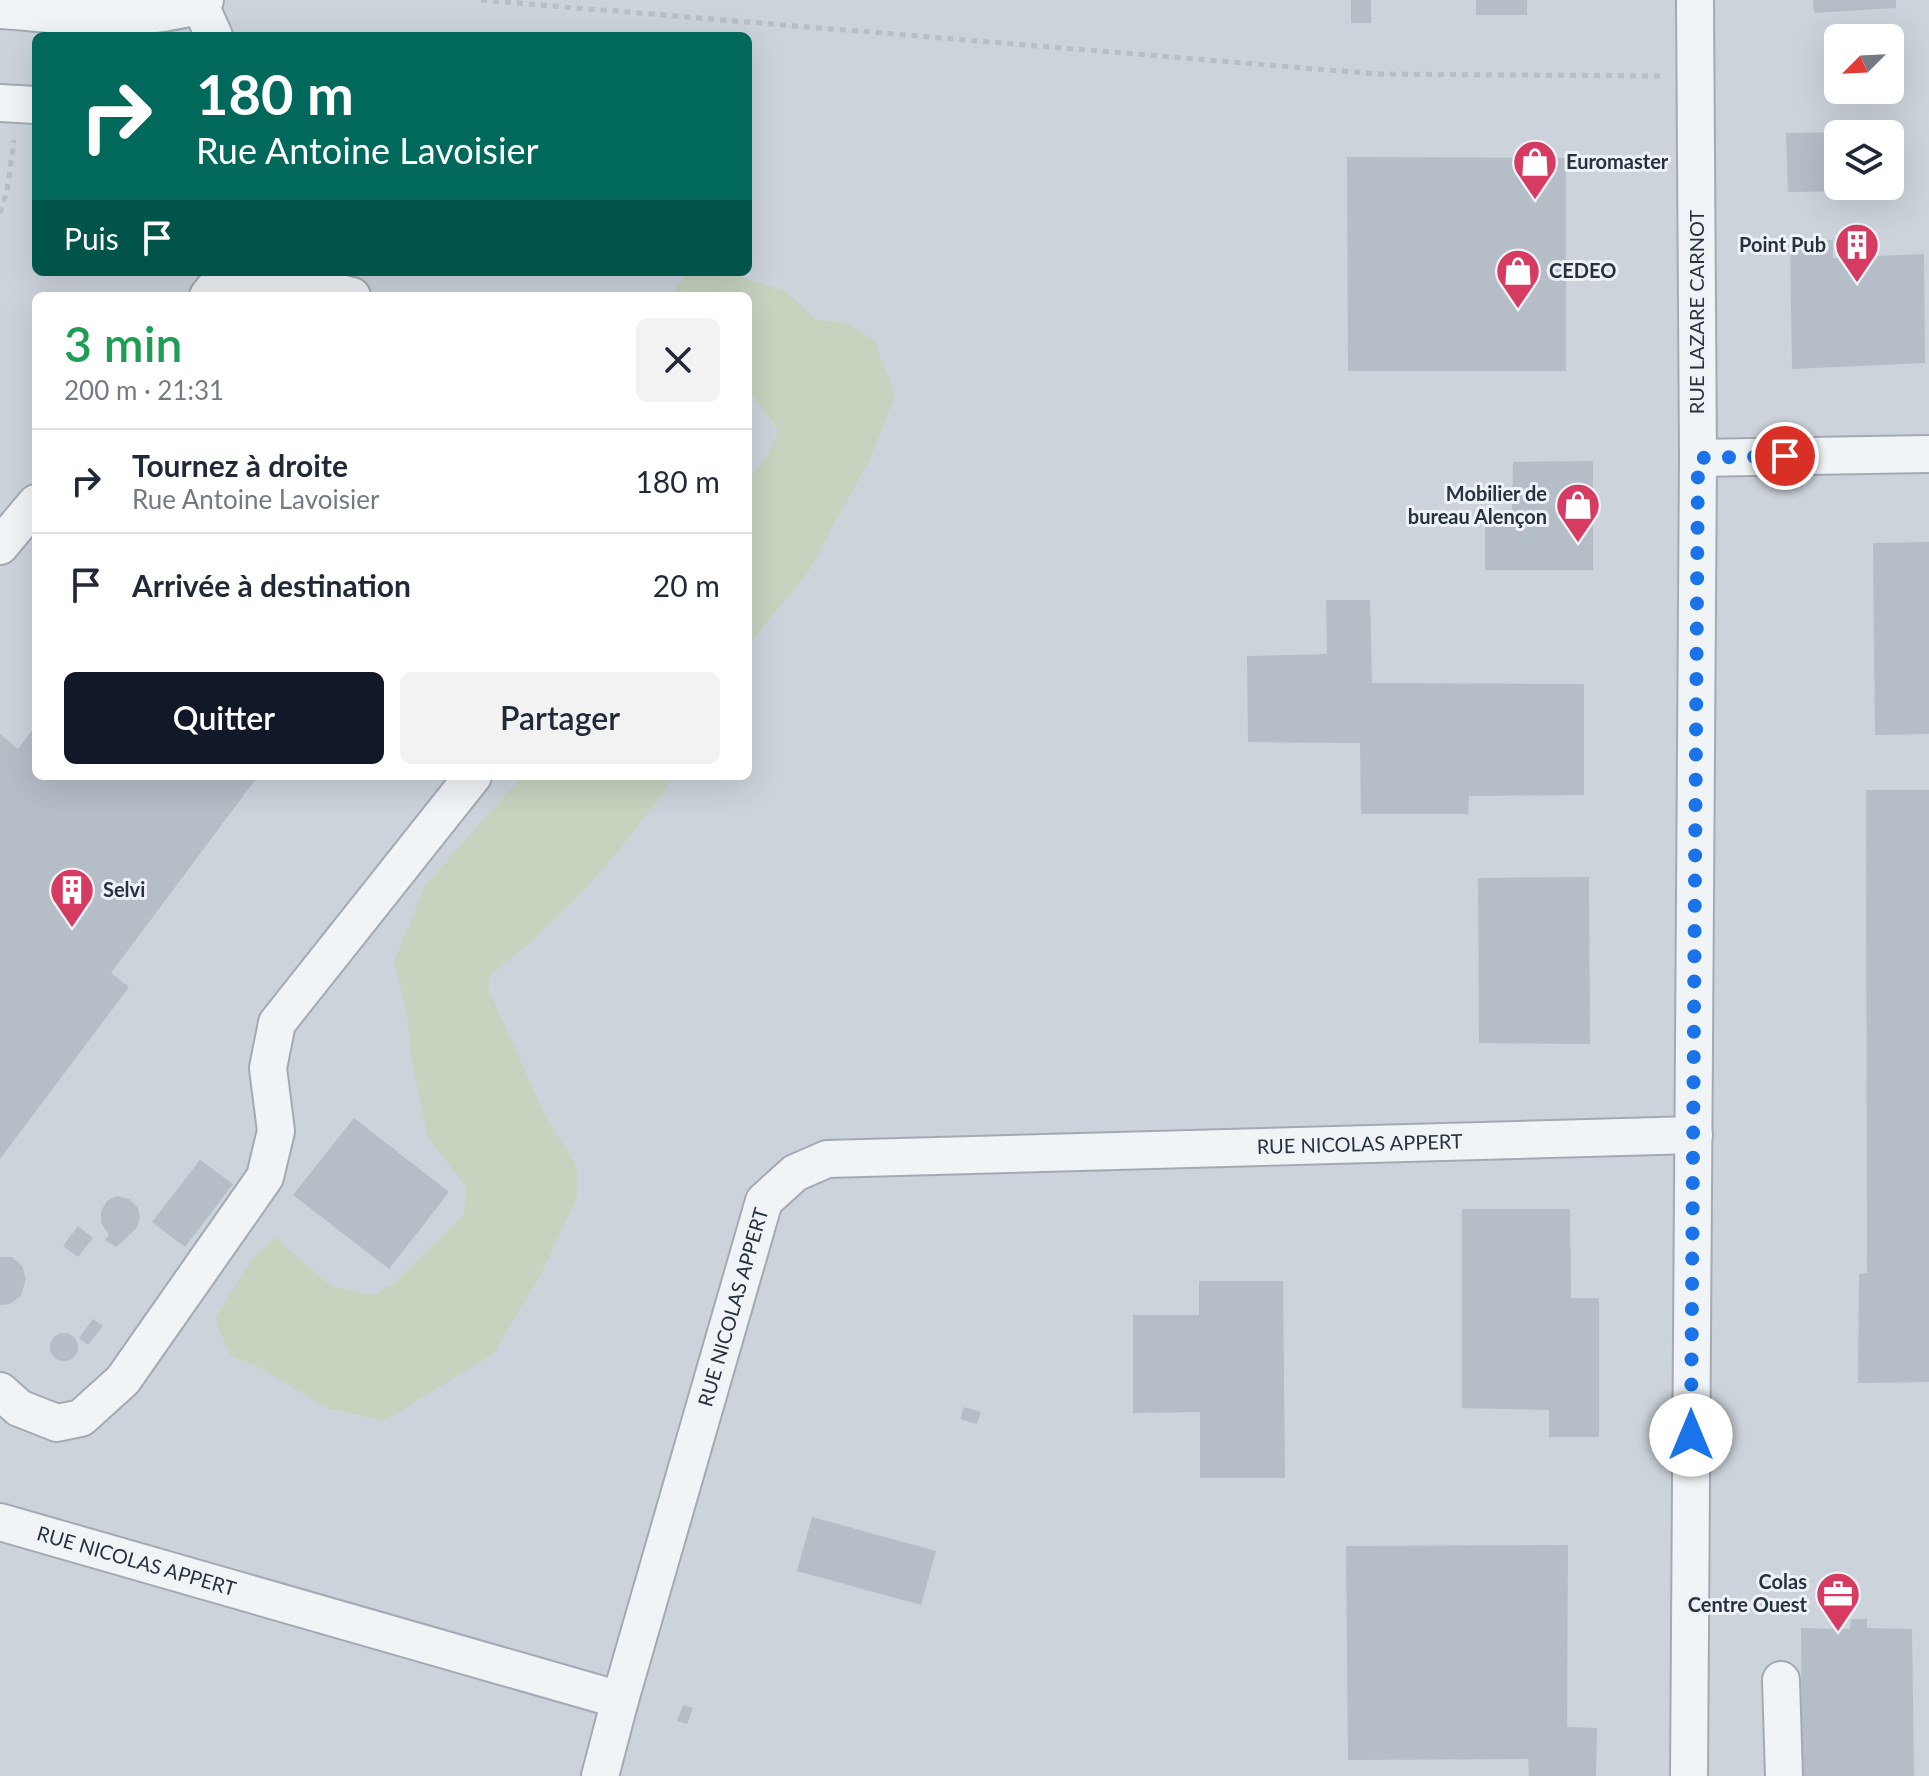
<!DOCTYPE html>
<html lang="fr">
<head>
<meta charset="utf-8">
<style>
  :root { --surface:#fff; --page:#f2f2f3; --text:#1f2937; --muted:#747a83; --line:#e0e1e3; --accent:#111827 }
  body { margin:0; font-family:Lato,sans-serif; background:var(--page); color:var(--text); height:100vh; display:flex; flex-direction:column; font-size:30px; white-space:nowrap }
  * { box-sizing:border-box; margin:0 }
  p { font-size:26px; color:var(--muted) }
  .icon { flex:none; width:44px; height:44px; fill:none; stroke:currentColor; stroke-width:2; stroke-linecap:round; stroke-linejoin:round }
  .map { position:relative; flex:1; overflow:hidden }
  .side { position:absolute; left:32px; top:292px; width:720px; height:488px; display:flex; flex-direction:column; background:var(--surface); border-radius:12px; box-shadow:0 8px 32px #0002 }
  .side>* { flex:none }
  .top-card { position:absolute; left:32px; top:32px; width:720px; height:244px; border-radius:12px; box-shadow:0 8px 32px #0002; background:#00695c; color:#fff; overflow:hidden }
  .needle { width:52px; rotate:246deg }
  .controls { position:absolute; left:1824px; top:24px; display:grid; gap:16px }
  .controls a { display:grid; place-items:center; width:80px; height:80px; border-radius:12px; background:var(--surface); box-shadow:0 8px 32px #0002; font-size:40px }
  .pin { position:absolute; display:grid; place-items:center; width:68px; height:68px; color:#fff; margin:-34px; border:4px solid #fff; border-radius:50%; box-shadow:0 2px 8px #0007 }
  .me { position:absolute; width:88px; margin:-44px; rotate:0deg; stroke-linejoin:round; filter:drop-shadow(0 0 6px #0008) }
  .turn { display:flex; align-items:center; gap:28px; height:168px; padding:0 32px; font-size:36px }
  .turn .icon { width:104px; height:104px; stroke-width:2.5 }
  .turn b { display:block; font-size:56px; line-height:68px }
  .then { display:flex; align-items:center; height:76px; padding:0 32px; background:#0003; gap:16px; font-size:30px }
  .round { display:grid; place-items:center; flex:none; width:84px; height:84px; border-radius:12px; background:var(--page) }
  .overview { display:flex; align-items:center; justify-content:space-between; height:136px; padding:0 32px }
  h1 { font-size:48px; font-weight:600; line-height:60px; color:#1e9e55 }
  .button { display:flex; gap:16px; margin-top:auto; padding:16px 32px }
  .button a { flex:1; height:92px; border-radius:12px; background:var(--accent); color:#fff; font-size:32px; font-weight:600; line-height:92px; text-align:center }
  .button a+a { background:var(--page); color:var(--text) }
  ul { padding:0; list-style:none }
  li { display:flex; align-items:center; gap:24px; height:104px; padding:0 32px; border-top:2px solid var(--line) }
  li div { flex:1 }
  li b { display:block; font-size:30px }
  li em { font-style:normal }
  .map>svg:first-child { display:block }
  .built { fill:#ccd3db; fill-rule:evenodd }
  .green { fill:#c6d3bf }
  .building { fill:#b5bdc6 }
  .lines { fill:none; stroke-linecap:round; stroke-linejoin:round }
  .minor-casing { stroke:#a3aab3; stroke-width:40 }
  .path { stroke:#b8bec4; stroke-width:5; stroke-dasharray:6 6; stroke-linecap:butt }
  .minor { stroke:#f1f4f7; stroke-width:36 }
  .route { stroke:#1a73e8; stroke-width:14; stroke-dasharray:0 25.2 }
  .labels { text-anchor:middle; stroke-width:6; stroke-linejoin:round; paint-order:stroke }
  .poi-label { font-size:20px; font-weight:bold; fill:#263240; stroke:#eef2f6; text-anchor:start }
  .street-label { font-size:20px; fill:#263240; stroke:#eef2f6 }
</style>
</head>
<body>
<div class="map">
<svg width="1929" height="1776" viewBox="0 0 1929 1776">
  <rect width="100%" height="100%" fill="#dee3e9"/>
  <path class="built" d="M0 0H1929V1776H0ZM36 36H748V272H36ZM1838 38H1890V90H1838ZM1838 134H1890V186H1838ZM36 296H748V776H36Z"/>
  <g class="green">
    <polygon points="687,272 725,272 786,291 816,320 844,322 874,340 895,396 870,459 808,572 752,641 748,652 748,481 767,456 779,430 748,390 748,296 671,296"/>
    <path d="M522 776H674C624 851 561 921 489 976V991L545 1115 577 1167V1198L541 1274 493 1354 384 1421 327 1408 259 1367 230 1355 215 1319 253 1257 276 1238 331 1286 373 1295 394 1283 464 1214 466 1187 428 1137 411 1059 407 1012 394 962 425 885Z"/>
  </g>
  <g class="building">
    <rect x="1351" y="0" width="20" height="23"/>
    <rect x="1476" y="0" width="51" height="15"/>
    <polygon points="1813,0 1896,0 1896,8 1814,13"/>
    <polygon points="1838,132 1838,186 1867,186 1867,191 1788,192 1786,133"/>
    <polygon points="1347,157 1566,158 1566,371 1348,371"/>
    <polygon points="1833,240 1833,258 1924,254 1925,363 1792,369 1790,241"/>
    <polygon points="1593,461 1593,570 1485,570 1485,516 1512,515 1513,462"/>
    <polygon points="1929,542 1929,734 1875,735 1873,543"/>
    <polygon points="1326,600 1370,600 1372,683 1584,684 1584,795 1469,796 1468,814 1361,814 1360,743 1248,742 1247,656 1327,654"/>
    <polygon points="36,725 36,776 258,776 111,973 129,987 0,1159 0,734 18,749"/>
    <polygon points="1866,790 1929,790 1929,1382 1858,1383 1859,1274 1867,1273"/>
    <polygon points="1589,877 1590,1044 1479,1043 1478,878"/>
    <polygon points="354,1118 449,1192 389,1269 293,1195"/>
    <polygon points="200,1160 233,1184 185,1247 152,1222"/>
    <polygon points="117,1196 129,1199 138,1208 140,1218 136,1229 116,1247 105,1240 109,1235 101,1223 101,1211 107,1201"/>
    <polygon points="1462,1209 1570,1209 1571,1298 1599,1298 1599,1437 1549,1437 1549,1410 1462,1408"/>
    <polygon points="78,1226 93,1238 78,1257 63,1246"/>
    <polygon points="0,1257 12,1257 22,1266 26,1279 21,1296 10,1304 0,1305"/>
    <polygon points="1199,1281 1283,1281 1285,1478 1200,1478 1200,1412 1133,1413 1133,1315 1199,1315"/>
    <polygon points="93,1319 103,1326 88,1345 79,1338"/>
    <circle cx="64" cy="1347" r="14"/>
    <polygon points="964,1407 981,1412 977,1424 960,1419"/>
    <polygon points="812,1517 936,1551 921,1605 797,1571"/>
    <polygon points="1568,1545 1567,1727 1597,1728 1596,1776 1529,1776 1528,1759 1348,1760 1346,1546"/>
    <polygon points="1851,1619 1867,1619 1867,1628 1912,1629 1914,1776 1802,1776 1801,1628 1850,1629"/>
    <polygon points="683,1705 693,1708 687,1724 677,1721"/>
  </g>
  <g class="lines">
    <g class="minor-casing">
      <g id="minor">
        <polyline points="200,5 214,36"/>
        <path d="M0 10C72 15 130 25 200 5L205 0"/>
        <polyline points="0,103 36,105"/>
        <polyline points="208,296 222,279 280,278 352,296"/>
        <polyline points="1698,458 1929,454"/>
        <polyline points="0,546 36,503"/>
        <polyline points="0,1391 19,1408 57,1423 81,1418 123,1380 265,1177 276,1131 268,1068 277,1023 473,776"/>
        <path id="s1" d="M0 1522 620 1700 764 1201 795 1173 827 1159 1694 1135"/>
        <polyline points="1781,1680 1784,1776"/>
        <polyline points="600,1776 620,1700"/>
        <polyline points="1689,1776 1698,458 1695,0"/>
      </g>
    </g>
    <g class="path">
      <polyline points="481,0 1377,74 1661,76"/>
      <polyline points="0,213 7,191 14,140"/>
    </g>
    <use href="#minor" class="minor"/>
  </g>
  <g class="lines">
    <polyline class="route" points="1691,1435 1698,458 1785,456"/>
  </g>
  <defs>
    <g id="shop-pin" transform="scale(2.3)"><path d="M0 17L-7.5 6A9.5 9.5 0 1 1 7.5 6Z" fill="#d63b61" stroke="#eef2f6"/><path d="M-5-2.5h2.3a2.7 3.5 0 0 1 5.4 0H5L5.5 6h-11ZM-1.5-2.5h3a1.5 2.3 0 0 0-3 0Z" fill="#fff"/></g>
    <g id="building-pin" transform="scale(2.3)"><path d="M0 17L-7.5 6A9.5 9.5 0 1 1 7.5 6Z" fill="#d63b61" stroke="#eef2f6"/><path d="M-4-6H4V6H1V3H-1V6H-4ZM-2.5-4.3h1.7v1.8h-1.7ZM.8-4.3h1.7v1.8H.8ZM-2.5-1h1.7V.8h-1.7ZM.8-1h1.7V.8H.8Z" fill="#fff"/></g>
    <g id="office-pin" transform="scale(2.3)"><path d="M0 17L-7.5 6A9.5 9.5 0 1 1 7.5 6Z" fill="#d63b61" stroke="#eef2f6"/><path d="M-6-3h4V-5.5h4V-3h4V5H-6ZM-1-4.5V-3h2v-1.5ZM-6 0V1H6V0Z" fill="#fff"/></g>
  </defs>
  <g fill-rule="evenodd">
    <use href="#shop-pin" x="1535" y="162"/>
    <use href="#building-pin" x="1857" y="245"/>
    <use href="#shop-pin" x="1518" y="271"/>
    <use href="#shop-pin" x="1578" y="505"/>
    <use href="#building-pin" x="72" y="890"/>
    <use href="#office-pin" x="1838" y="1594"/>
  </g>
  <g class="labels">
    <g class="poi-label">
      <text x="1566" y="169">Euromaster</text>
      <text x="1826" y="252" text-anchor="end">Point Pub</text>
      <text x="1549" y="278">CEDEO</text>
      <text x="1547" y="501" text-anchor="end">Mobilier de<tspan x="1547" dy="23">bureau Alençon</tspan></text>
      <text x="103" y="897">Selvi</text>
      <text x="1807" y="1589" text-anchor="end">Colas<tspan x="1807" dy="23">Centre Ouest</tspan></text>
    </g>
    <g class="street-label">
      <text transform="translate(1697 312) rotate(-90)" y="7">RUE LAZARE CARNOT</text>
      <text dy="7" stroke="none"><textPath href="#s1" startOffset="1774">RUE NICOLAS APPERT</textPath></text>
      <text dy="7" stroke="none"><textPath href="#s1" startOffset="1054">RUE NICOLAS APPERT</textPath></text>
      <text dy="7" stroke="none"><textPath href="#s1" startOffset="142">RUE NICOLAS APPERT</textPath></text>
    </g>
  </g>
</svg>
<div class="controls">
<a><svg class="needle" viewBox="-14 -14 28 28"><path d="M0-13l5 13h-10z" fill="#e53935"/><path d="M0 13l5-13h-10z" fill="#747a83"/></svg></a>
<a><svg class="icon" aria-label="layers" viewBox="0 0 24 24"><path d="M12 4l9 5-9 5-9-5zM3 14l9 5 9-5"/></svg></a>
</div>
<div class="pin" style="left:1785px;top:456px;background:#d93025"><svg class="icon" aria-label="arrive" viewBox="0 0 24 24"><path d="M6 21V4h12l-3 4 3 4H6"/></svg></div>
<svg class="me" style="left:1691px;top:1435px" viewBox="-20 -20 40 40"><circle r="19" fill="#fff"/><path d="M0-13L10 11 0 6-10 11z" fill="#1a73e8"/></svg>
<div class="top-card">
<div class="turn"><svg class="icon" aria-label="right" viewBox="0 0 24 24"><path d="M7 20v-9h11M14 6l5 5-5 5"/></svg><div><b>180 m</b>Rue Antoine Lavoisier</div></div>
<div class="then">Puis<svg class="icon" aria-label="arrive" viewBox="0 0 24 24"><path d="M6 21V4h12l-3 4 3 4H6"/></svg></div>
</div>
<section class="side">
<div class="overview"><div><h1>3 min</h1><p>200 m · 21:31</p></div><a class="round"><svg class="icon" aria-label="close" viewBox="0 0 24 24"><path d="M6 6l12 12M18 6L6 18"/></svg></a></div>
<ul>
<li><svg class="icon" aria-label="right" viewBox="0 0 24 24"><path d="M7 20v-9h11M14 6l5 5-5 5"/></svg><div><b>Tournez à droite</b><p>Rue Antoine Lavoisier</p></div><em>180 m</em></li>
<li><svg class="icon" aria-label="arrive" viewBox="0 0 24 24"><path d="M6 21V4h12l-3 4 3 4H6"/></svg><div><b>Arrivée à destination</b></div><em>20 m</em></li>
</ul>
<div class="button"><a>Quitter</a><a>Partager</a></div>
</section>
</div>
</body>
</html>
